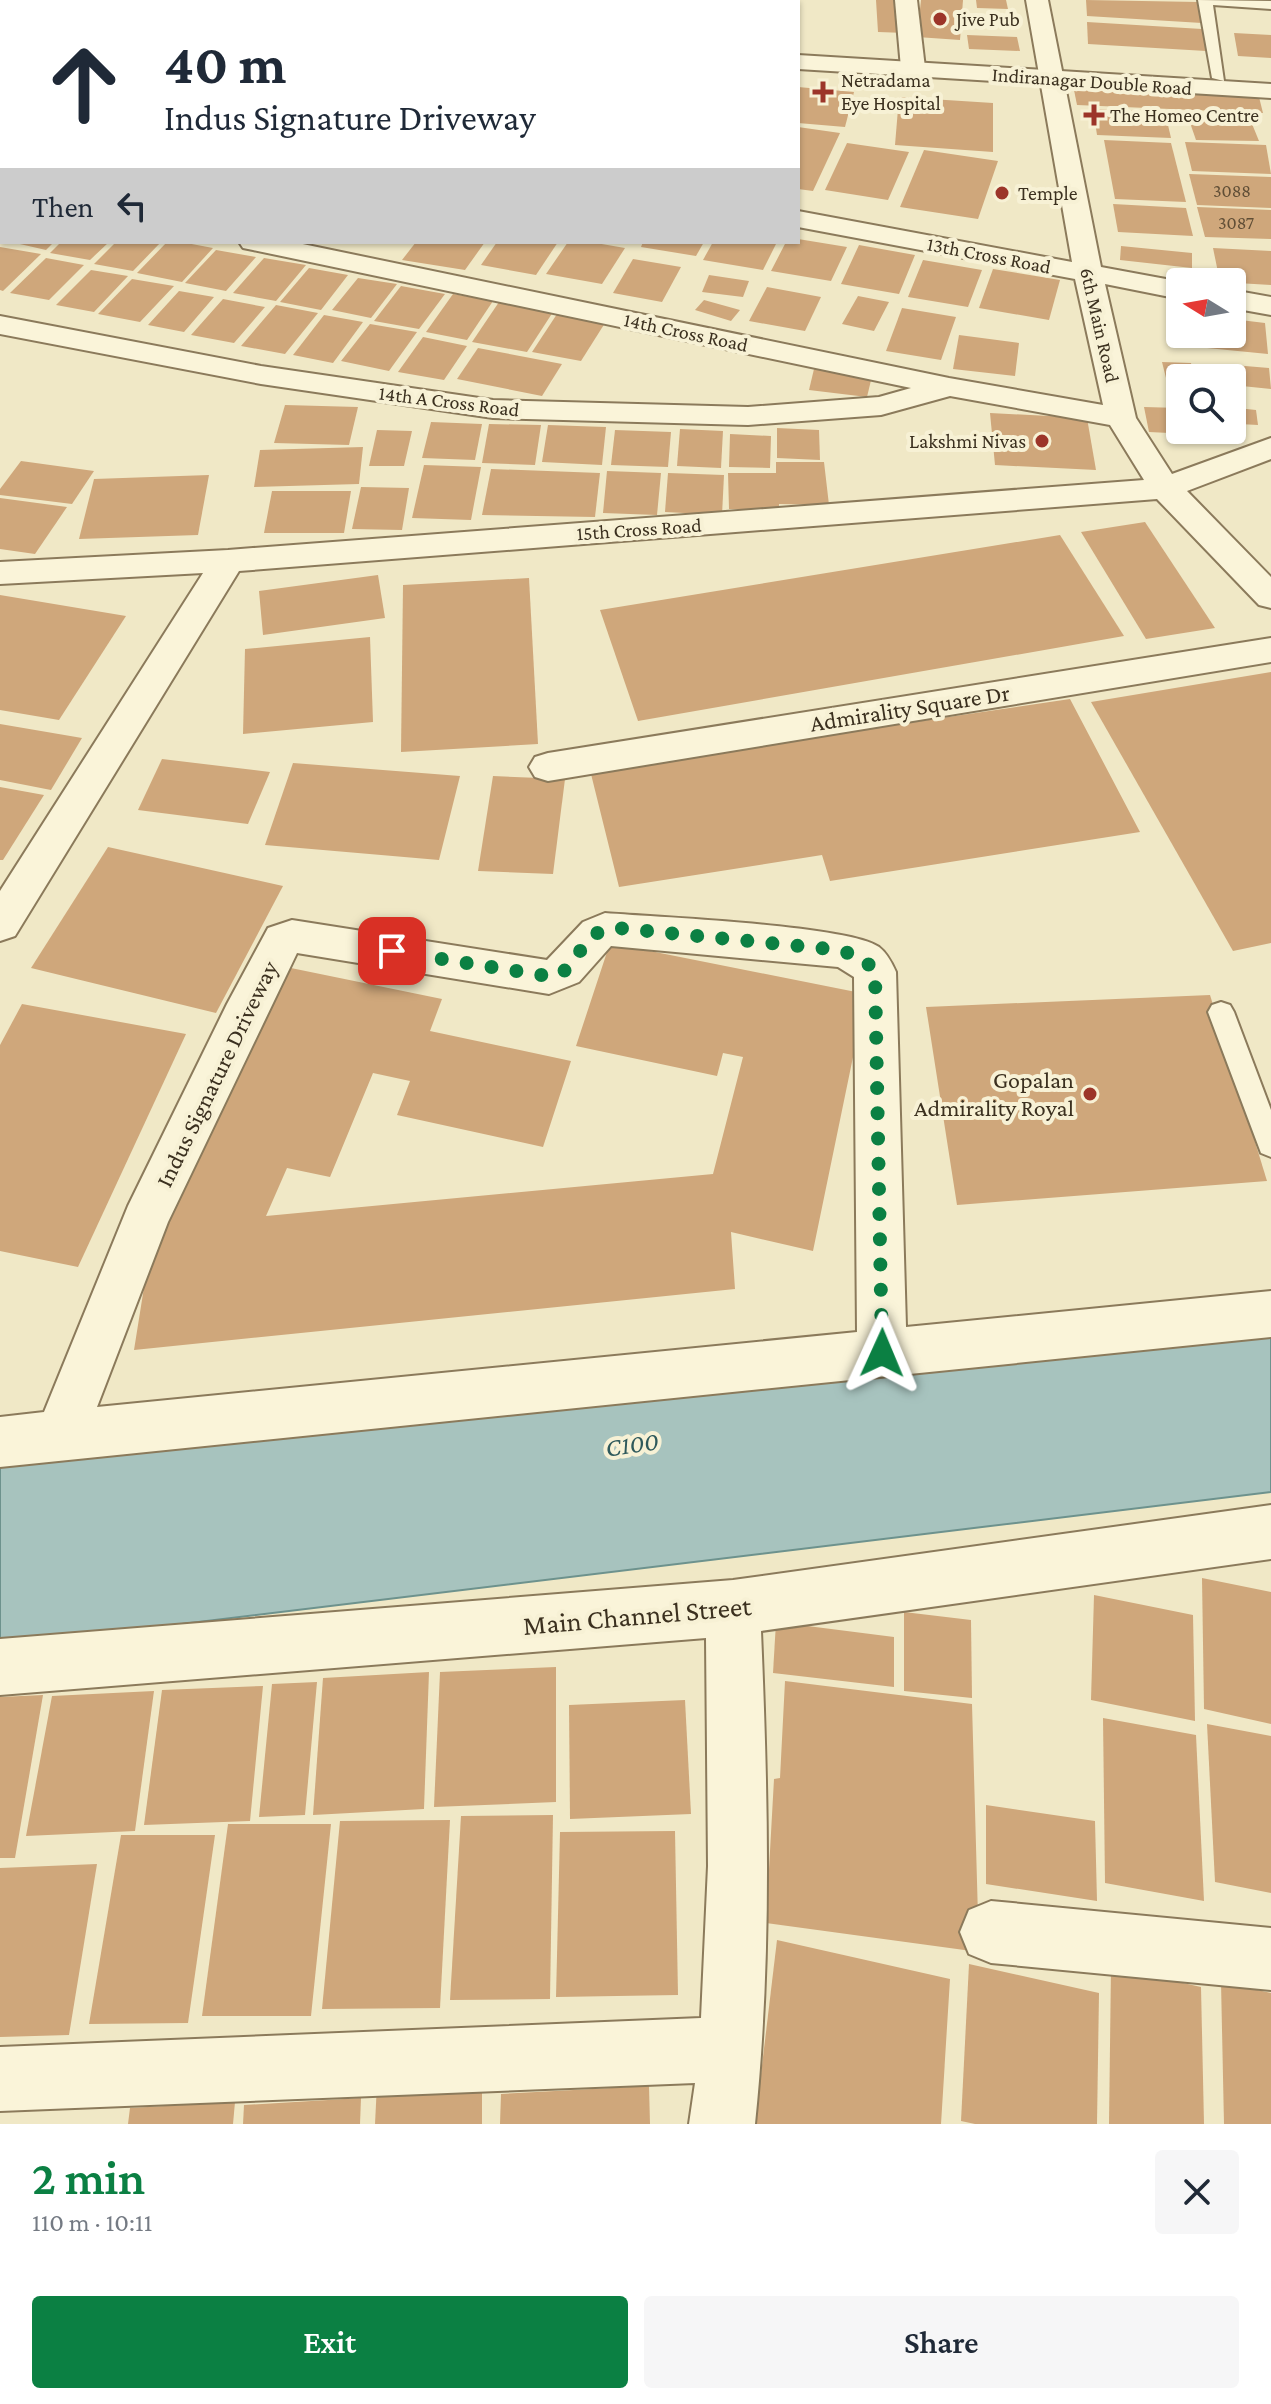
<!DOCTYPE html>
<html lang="en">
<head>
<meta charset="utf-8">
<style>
  :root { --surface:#fff; --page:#f6f6f7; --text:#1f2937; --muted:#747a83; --accent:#0b8043 }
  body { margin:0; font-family:"Crimson Pro",serif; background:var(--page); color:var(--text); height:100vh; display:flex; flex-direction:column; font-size:30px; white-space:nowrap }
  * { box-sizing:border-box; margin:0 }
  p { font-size:26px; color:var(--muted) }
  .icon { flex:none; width:44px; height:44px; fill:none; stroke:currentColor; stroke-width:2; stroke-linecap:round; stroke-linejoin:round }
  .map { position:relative; height:2124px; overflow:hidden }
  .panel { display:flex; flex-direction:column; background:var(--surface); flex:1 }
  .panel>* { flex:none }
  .top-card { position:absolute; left:0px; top:0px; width:800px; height:244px; box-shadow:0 2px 6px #0004; background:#fff; color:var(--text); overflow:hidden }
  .needle { width:52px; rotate:281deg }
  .buttons { position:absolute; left:1166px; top:268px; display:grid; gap:16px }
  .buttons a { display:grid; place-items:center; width:80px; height:80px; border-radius:8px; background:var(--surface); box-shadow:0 2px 6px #0004; font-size:40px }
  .pin { position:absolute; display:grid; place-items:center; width:68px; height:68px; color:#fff; margin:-34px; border-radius:16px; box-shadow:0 4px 12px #0006 }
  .me { position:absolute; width:88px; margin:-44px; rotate:1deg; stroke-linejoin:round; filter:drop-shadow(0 0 6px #0008) }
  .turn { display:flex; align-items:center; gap:28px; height:168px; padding:0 32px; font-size:36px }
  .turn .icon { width:104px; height:104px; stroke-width:2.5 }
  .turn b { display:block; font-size:56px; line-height:68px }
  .then { display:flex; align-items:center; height:76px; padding:0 32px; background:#0003; gap:16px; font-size:30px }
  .round { display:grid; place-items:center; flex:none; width:84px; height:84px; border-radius:8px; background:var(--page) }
  .head { display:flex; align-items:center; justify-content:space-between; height:136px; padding:0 32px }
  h1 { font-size:48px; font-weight:600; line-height:60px; color:var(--accent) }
  .primary-button { display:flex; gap:16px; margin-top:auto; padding:16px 32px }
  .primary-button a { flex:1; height:92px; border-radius:8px; background:var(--accent); color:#fff; font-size:32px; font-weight:600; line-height:92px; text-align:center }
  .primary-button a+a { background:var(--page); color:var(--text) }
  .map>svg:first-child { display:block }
  .water { fill:#a7c3be; stroke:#6d928d; stroke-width:2 }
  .building { fill:#cfa77b }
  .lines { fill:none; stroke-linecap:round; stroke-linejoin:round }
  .service-casing { stroke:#8b7a5b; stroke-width:4 }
  .minor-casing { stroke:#8b7a5b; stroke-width:4 }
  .tertiary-casing { stroke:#8b7a5b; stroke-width:4 }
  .service { fill:#faf4d9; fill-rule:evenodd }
  .minor { fill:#faf4d9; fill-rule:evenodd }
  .tertiary { fill:#faf4d9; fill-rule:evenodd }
  .route { stroke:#0b8043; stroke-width:14; stroke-dasharray:0 25.2 }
  .poi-dot { fill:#9c3529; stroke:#f7f1d5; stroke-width:3 }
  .labels { text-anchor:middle; stroke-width:8; stroke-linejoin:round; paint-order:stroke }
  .far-number-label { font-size:18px; fill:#604e36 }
  .far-poi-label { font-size:20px; fill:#3b301f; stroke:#f7f1d5; text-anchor:start }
  .far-street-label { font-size:20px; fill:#3b301f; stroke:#f7f1d5 }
  .street-label { font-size:24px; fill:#3b301f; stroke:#f7f1d5 }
  .poi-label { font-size:24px; fill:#3b301f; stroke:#f7f1d5; text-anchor:end }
  .water-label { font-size:26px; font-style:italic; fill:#2e595b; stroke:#f7f1d5 }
  .near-street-label { font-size:28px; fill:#3b301f; stroke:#f7f1d5 }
</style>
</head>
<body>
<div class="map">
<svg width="1271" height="2124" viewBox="0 0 1271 2124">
  <rect width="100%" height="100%" fill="#f0e8c6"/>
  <polygon class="water" points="1271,1324 1271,1492 0,1646 0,1458"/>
  <g class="building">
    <polygon points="876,0 904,0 906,33 878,32"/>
    <polygon points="921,0 963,0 960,40 917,37"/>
    <polygon points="976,0 1006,0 1008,9 977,8"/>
    <polygon points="1086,0 1198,2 1202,23 1087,16"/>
    <polygon points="1087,22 1202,29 1206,51 1088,44"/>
    <polygon points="1234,33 1271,35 1271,58 1238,56"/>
    <polygon points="967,35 1017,37 1020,51 969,49"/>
    <polygon points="798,87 854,92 845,127 798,123"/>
    <polygon points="1074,90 1259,97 1263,113 1077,105"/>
    <polygon points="899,97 993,103 993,152 895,145"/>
    <polygon points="1093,109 1165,112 1171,138 1097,135"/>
    <polygon points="1188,117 1250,119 1259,141 1196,140"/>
    <polygon points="798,127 840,133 813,191 798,189"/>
    <polygon points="1104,140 1171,143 1186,202 1115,199"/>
    <polygon points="1185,142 1266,145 1271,174 1192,171"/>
    <polygon points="847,143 909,152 888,200 825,190"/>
    <polygon points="924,150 998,161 978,219 900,207"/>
    <polygon points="1189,174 1271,177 1271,208 1197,205"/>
    <polygon points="1113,204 1186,208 1193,236 1118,232"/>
    <polygon points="1197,207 1271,210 1271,239 1205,237"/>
    <polygon points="798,239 847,247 831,281 771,271 786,242 798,242"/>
    <polygon points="11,242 54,242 46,250"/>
    <polygon points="61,242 109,242 90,260 50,253"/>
    <polygon points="116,242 161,242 133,271 94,264"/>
    <polygon points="167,242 181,242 213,248 182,282 137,273"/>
    <polygon points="416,242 485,242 465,270 402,260"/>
    <polygon points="497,242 558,242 536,275 481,265"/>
    <polygon points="568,242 590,242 625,248 602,284 546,274"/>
    <polygon points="643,242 704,242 696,256 641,247"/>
    <polygon points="713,242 777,242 763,270 703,260"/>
    <polygon points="859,245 915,255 899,294 841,284"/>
    <polygon points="1121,246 1192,253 1192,268 1120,260"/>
    <polygon points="0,247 41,254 3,291 0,290"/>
    <polygon points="1213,248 1271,251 1271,285 1220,282"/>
    <polygon points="216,250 256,257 226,291 185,283"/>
    <polygon points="46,258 84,265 49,300 10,293"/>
    <polygon points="264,258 306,265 276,301 233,293"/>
    <polygon points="633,259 681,267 662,302 613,293"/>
    <polygon points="923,260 982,270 968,307 908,297"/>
    <polygon points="309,268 348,275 321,310 280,302"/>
    <polygon points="993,269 1060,280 1049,320 979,308"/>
    <polygon points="91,270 128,276 94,312 56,305"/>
    <polygon points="709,275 749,281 743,297 702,292"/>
    <polygon points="358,278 397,284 371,318 332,310"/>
    <polygon points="132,279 174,286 140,322 98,314"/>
    <polygon points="401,286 445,294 419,329 374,321"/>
    <polygon points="767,287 821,297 805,331 749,321"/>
    <polygon points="179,291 214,297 184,332 148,325"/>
    <polygon points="453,294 493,301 467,340 426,332"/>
    <polygon points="858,296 889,302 874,331 842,324"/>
    <polygon points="223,299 265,307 234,343 191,335"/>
    <polygon points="704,300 740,310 731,321 695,310"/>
    <polygon points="499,302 553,312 527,352 472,342"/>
    <polygon points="276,305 318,313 285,354 241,346"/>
    <polygon points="902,308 956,317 941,360 886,351"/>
    <polygon points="557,314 605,323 581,361 532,352"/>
    <polygon points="324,315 363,322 333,363 293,355"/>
    <polygon points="1232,319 1265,323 1268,354 1197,347 1197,334 1232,334"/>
    <polygon points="370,324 417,332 389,371 341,361"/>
    <polygon points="959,335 1019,343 1015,376 953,369"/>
    <polygon points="423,337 467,346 444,380 398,372"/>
    <polygon points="478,348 562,364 542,396 457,379"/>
    <polygon points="1162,362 1191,363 1194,378 1180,378 1180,387 1168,386"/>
    <polygon points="1221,364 1269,368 1271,389 1232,385 1232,378 1223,378"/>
    <polygon points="814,369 872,376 867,397 809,390"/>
    <polygon points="285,405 358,407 349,445 274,443"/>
    <polygon points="1144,407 1180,408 1180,430 1229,430 1230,436 1149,432"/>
    <polygon points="1237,408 1256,410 1258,425 1239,424"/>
    <polygon points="990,413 1087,418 1096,470 995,465"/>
    <polygon points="431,422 482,424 475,460 422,458"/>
    <polygon points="489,424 541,425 535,465 482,463"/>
    <polygon points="548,425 606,427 602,465 542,462"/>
    <polygon points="777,428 819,430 820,460 777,458"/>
    <polygon points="680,429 723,431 721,468 677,466"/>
    <polygon points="377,430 412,431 404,466 369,466"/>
    <polygon points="615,430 671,432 668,467 611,465"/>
    <polygon points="730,434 771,436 770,468 729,467"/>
    <polygon points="363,447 359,484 254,487 260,450"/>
    <polygon points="21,461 94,471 72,504 0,495 0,489"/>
    <polygon points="776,462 824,462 829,505 779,504 779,510 729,509 728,473 776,473"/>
    <polygon points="424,465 481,467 471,520 412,518"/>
    <polygon points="491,469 600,473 595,517 482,515"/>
    <polygon points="607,471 661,473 657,515 603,513"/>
    <polygon points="668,473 724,475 722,515 665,512"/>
    <polygon points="209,475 198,535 79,539 94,479"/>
    <polygon points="361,487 409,488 402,530 352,529"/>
    <polygon points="272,491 351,491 344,533 264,533"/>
    <polygon points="0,498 67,507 35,554 0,549"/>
    <polygon points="1145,522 1215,628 1146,639 1081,532"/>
    <polygon points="1060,535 1124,636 638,721 600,610"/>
    <polygon points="378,575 385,618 263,635 259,591"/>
    <polygon points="529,578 538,744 401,752 403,585"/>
    <polygon points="0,595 126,616 59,720 0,710"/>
    <polygon points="370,637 373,722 243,734 245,649"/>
    <polygon points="1271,672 1271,943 1233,951 1091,702"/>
    <polygon points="1070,699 1140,832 830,881 822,855 619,887 590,770"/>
    <polygon points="0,724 82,738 51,790 0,780"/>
    <polygon points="162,759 270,772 248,824 138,810"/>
    <polygon points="293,763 460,776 439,860 265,845"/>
    <polygon points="493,776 565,779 553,874 478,871"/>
    <polygon points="0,787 44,795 3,860 0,860"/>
    <polygon points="108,847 283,886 216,1013 31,968"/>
    <polygon points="610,943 866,994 813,1251 731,1232 735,1289 134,1350 149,1256 286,967 442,999 430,1031 571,1061 543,1147 397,1115 410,1081 373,1073 330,1177 287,1168 266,1216 713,1174 743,1057 723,1053 717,1076 576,1046"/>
    <polygon points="1210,995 1267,1181 957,1205 926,1007"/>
    <polygon points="22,1004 186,1034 78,1267 0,1251 0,1045"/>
    <polygon points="1202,1578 1271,1592 1271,1724 1204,1709"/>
    <polygon points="1094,1595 1193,1615 1195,1721 1091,1700"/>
    <polygon points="904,1612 971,1620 972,1698 904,1691"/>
    <polygon points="776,1622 894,1637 894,1687 773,1673"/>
    <polygon points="556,1667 556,1802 434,1807 440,1672"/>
    <polygon points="429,1672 424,1809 313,1815 323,1678"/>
    <polygon points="785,1681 972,1704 979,1952 766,1923 774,1779 780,1778"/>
    <polygon points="317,1682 305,1815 259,1817 272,1684"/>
    <polygon points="263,1686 250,1821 144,1825 162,1690"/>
    <polygon points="154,1691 135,1831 26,1836 52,1696"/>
    <polygon points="43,1695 15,1858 0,1858 0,1697"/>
    <polygon points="685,1700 691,1814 570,1819 569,1705"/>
    <polygon points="1103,1718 1196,1735 1204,1901 1105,1883"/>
    <polygon points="1207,1724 1271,1736 1271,1893 1215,1882"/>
    <polygon points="986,1805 1095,1821 1097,1901 986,1884"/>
    <polygon points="553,1815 550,1999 450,2000 461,1816"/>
    <polygon points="450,1820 440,2008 322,2009 340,1821"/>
    <polygon points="228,1824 331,1824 311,2016 202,2016"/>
    <polygon points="675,1831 678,1995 556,1997 560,1832"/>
    <polygon points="121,1835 215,1835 188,2023 89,2024"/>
    <polygon points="97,1864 69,2035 0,2037 0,1868"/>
    <polygon points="777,1940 950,1979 941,2124 755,2124"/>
    <polygon points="969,1964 1099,1993 1097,2124 975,2124 961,2121"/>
    <polygon points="1111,1967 1201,1987 1204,2124 1109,2124"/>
    <polygon points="1221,1982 1271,1993 1271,2124 1224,2124"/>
    <polygon points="482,2078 482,2124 375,2124 377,2084"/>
    <polygon points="649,2086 650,2124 500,2124 501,2094"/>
    <polygon points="361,2098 360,2124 243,2124 244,2105"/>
    <polygon points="235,2102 233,2124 128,2124 130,2108"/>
  </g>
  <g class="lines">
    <g class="service-casing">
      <g id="service">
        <polygon points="1198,0 1271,1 1271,9 1213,5 1224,81 1212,78"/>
        <polygon points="1221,1002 1230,1005 1234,1012 1271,1110 1271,1157 1261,1153 1258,1145 1208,1012 1212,1005"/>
      </g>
    </g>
    <g class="minor-casing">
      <g id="minor">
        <polygon points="895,0 917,0 925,68 921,73 913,75 901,68"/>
        <polygon points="1026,0 1048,0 1101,267 1182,282 1180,299 1105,284 1136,418 1172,474 1271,438 1271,459 1187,491 1271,577 1271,608 1259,605 1157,499 239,571 15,936 0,941 0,891 203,573 0,584 0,562 228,550 1144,480 1110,425 950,396 881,415 748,425 493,418 261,384 0,334 0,316 261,366 493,400 748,407 879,397 911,388 253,250 243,248 239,242 293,242 949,378 1103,405 1075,279 798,227 798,211 1072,262"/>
        <rect x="0" y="61" width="2" height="14"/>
        <polygon points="0,181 2,182 2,198 0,197"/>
        <polygon points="1232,290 1271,297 1271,315 1232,308"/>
        <polygon points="1271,638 1271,662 548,781 535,777 529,767 535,757 548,753"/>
        <path d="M605 913C654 917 848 925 879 947 887 953 892 963 896 972L906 1327 1271 1291V1337L0 1467V1417L44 1412 128 1206 227 1004 268 928 292 920 547 960 583 922ZM611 946 838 967 854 977 857 1332 97 1407 168 1222 297 953 549 994 579 982Z"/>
        <path d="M1271 1505V1559L761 1631C768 1797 772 1961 755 2124H689L695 2083 0 2111V2047L701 2018 708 1866 706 1638 0 1695V1639L733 1580Z"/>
        <polygon points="991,1901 1271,1928 1271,1990 991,1963 969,1954 960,1932 969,1910"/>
      </g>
    </g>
    <g class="tertiary-casing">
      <g id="tertiary">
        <polygon points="339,0 369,0 370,2 340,2"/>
        <polygon points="798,55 1271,84 1271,98 798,69"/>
      </g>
    </g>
    <use href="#service" class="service"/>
    <use href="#minor" class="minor"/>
    <use href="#tertiary" class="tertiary"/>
  </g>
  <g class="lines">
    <path class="route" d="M392 951 554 977C583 965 578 929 618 928L839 950 863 958 875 972 882 1353"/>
  </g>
  <g class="poi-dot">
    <circle cx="940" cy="19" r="8"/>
    <path d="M819 80h8v8h8v8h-8v8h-8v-8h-8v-8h8z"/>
    <path d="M1090 103h8v8h8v8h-8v8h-8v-8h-8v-8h8z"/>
    <circle cx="1002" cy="193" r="8"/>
    <circle cx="1042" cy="441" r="8"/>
    <circle cx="1090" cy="1094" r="8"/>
  </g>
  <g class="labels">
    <g class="far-number-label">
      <text x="1232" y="197">3088</text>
      <text x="1236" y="229">3087</text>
    </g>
    <g class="far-poi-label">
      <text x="956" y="26">Jive Pub</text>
      <text x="841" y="87">Netradama<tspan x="841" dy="23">Eye Hospital</tspan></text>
      <text x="1110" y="122">The Homeo Centre</text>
      <text x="1018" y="200">Temple</text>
      <text x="1026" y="448" text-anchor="end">Lakshmi Nivas</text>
    </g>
    <g class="far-street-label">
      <text transform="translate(1092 81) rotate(4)" y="7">Indiranagar Double Road</text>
      <text transform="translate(989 255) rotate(11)" y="7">13th Cross Road</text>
      <text transform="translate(1100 325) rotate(77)" y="7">6th Main Road</text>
      <text transform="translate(686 332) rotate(12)" y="7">14th Cross Road</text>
      <text transform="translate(449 401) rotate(7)" y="7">14th A Cross Road</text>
      <text transform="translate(639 529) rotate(-4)" y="7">15th Cross Road</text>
    </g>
    <g class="street-label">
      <text transform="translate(910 708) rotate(-9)" y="8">Admirality Square Dr</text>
      <text transform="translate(217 1074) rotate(-64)" y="8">Indus Signature Driveway</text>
    </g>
    <g class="poi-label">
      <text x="1074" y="1088">Gopalan<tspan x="1074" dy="28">Admirality Royal</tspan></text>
    </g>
    <g class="water-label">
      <text transform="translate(632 1444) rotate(-8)" y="9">C100</text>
    </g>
    <g class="near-street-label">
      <text transform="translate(637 1615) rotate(-5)" y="10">Main Channel Street</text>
    </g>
  </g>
</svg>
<div class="buttons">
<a><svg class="needle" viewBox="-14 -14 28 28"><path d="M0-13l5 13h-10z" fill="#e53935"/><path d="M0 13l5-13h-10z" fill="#747a83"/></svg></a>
<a><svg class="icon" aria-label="search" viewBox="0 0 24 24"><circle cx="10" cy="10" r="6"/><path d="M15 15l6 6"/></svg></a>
</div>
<div class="pin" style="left:392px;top:951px;background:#d93025"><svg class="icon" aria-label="arrive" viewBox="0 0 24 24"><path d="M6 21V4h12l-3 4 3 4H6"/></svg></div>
<svg class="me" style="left:882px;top:1353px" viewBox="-20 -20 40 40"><path d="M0-17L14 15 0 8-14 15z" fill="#0b8043" stroke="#fff" stroke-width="4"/></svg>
<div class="top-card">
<div class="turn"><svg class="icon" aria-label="ahead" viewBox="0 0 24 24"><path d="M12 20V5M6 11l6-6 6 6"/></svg><div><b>40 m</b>Indus Signature Driveway</div></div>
<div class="then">Then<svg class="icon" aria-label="left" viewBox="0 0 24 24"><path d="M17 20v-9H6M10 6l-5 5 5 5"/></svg></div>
</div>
</div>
<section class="panel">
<div class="head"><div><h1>2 min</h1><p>110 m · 10:11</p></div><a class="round"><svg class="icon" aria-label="close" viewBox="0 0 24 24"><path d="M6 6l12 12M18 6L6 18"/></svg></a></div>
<div class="primary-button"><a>Exit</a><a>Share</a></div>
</section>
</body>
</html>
